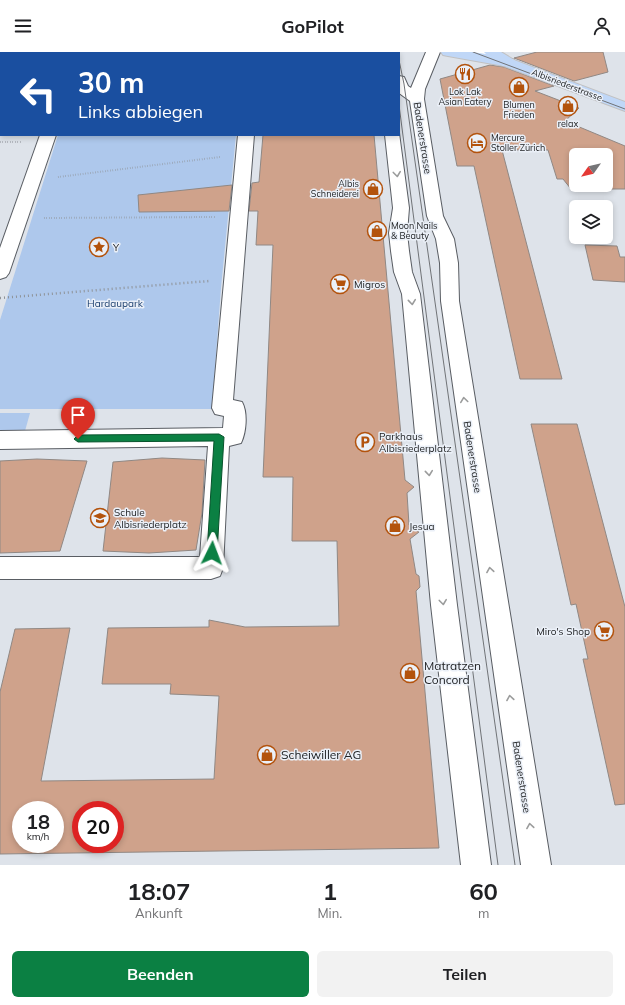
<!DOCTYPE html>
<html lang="de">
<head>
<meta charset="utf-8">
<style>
  :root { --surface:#fff; --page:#f2f2f2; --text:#202124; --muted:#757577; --accent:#0b8043 }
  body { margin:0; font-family:Mulish,sans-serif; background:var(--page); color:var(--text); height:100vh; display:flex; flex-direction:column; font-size:15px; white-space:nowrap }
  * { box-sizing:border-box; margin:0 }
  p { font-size:13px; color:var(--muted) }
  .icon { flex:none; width:22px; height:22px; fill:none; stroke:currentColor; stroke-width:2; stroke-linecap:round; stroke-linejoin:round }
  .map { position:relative; height:813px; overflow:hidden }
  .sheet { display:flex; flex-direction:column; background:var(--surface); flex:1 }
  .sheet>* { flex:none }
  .hud { position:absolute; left:0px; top:0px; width:400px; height:84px; box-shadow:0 2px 6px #0003; background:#1a4fa0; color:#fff; overflow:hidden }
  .needle { width:26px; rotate:236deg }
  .buttons { position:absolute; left:569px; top:96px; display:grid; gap:8px }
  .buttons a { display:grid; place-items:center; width:44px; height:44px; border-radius:6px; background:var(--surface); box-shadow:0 2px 6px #0003; font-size:20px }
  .speed { position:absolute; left:12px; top:749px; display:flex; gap:8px; font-size:20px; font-weight:700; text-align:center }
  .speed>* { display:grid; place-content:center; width:52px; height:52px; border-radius:50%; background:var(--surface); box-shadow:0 2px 6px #0003; line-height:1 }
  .speed small { font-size:10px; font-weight:400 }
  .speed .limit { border:6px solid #d22; background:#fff; color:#111 }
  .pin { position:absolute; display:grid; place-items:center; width:34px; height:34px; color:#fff; margin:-41px -17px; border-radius:50% 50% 50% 0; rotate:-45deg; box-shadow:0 0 4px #0007 }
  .pin .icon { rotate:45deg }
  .me { position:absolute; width:44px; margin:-22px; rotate:3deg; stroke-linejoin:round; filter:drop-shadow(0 0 3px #0008) }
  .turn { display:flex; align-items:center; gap:14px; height:84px; padding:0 12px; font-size:18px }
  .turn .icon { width:52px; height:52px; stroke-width:2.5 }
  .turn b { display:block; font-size:28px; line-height:34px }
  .eta { display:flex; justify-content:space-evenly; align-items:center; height:68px; text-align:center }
  .eta b { font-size:24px; font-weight:700; line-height:28px }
  .primary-button { display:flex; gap:8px; margin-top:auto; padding:8px 12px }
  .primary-button a { flex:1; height:46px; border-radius:6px; background:var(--accent); color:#fff; font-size:16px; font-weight:700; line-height:46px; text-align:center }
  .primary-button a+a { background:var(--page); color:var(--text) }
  header { display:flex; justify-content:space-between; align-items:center; height:52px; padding:0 12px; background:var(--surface); font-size:18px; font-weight:700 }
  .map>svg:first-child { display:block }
  .green { fill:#aec8ec }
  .building { fill:#cfa28b; stroke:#908884; fill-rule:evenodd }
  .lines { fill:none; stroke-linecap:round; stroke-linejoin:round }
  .minor-casing { stroke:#595d63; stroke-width:2 }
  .major-casing { stroke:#c1c1c2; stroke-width:2 }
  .path-far1 { stroke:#8e9297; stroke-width:2; stroke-dasharray:0.5 2; stroke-linecap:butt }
  .path { stroke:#8e9297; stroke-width:2.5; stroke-dasharray:1 3; stroke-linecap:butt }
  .minor { fill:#fff; fill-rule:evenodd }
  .major { fill:#c0d7f7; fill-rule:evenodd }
  .tram { stroke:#707377; stroke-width:1 }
  .oneway { stroke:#9b9c9c }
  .route { fill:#0b8043; stroke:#07532c }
  .labels { text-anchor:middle; stroke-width:3; stroke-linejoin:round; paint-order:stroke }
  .far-street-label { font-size:9px; fill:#202224; stroke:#ebf0f8 }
  .far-poi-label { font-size:9px; fill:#202224; stroke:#ebf0f8 }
  .street-label { font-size:10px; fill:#202224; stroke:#ebf0f8 }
  .poi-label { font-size:10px; fill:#202224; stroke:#ebf0f8; text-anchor:start }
  .park-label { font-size:10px; fill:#193d6d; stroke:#ebf0f8 }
  .near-poi-label { font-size:12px; fill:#202224; stroke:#ebf0f8; text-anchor:start }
</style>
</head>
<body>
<header><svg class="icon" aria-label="menu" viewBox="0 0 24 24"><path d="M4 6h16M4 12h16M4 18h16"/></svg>GoPilot<svg class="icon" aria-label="person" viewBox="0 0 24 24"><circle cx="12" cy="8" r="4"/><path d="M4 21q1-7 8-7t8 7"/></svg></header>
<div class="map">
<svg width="625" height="813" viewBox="0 0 625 813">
  <rect width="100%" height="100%" fill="#dee3ea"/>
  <g class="green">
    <polygon points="58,83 236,83 221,236 212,357 0,357 0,268"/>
    <polygon points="0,361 30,361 20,397 0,396"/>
  </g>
  <g class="building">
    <polygon points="537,0 603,0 608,20 574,29 514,6"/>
    <path d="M490 13 504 15 554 34 535 39 579 56 565 69 625 94V137H571L563 127H557L548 98H502L562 327H520L474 114H457L440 27ZM576 103H606V133H576Z"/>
    <path d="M263 83H374L405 428 414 435 407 441 409 473 419 480 410 487 416 522 419 524 420 535 416 539 439 796 0 802V640L15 577 70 576 41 729 214 727 219 644 170 642 171 632H102L108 576 209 575V568L245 575 339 574 337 489H292L293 425H263L273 193H256L258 159H249L252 131 259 130ZM21 758H55V792H21ZM81 758H115V792H81Z"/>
    <polygon points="232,133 229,159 139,160 138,143"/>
    <polygon points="585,193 617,194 620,205 625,205 625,230 593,228"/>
    <polygon points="531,372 577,372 625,555 625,752 615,753 583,607 588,607 576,552 571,553"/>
    <polygon points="162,406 205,408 202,461 196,498 149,501 103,499 113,410"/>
    <polygon points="37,407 87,409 60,499 0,501 0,409"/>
  </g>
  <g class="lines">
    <g class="minor-casing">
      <g id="minor">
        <polygon points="70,0 84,0 69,1"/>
        <rect x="372" y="0" width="14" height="1"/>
        <polygon points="426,0 440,0 425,37 424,47 443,164 454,187 458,211 459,249 551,813 521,813 441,249 440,211 436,187 427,164 410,49 399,41 399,24 404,25 408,34 411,36"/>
        <polygon points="473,0 492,0 514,8 516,11 514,14 504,14 475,3"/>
        <polygon points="399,81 409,156 407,181 409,199 412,220 420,242 457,553 491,813 461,813 431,553 402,242 394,220 391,199 389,181 393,156 385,83 399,83"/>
        <polygon points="40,83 56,83 9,221 6,225 0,227 0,196"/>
        <path d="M238 83H254L233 348 242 350C248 361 246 381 241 391L229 394 223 516 220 524 211 527H0V505H200L208 394 0 397V379L223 376 224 364 215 362 212 356Z"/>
      </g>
    </g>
    <g class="major-casing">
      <polygon id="major" points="441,0 472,0 486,2 484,0 501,0 514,8 625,50 625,59 504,14 448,4 443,3"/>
    </g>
    <g class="path-far1">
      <polyline points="302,1 304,0"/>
      <polyline points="0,90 22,90"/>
      <polyline points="58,125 220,105"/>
      <polyline points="44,166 215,165"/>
    </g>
    <polyline class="path" points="0,246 209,229"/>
    <use href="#minor" class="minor"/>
    <use href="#major" class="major"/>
    <g class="tram">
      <polyline points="473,0 625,57"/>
      <polyline points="399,8 404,32 515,813"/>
      <polyline points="399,53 498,813"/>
    </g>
  </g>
  <defs><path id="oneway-chevron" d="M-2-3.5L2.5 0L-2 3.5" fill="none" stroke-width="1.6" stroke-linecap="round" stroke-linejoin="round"/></defs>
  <g class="oneway">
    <use href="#oneway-chevron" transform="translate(397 122) rotate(83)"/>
    <use href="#oneway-chevron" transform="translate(412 250) rotate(84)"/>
    <use href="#oneway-chevron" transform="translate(464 348) rotate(-98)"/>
    <use href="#oneway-chevron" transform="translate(429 421) rotate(84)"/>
    <use href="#oneway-chevron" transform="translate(490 518) rotate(-99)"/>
    <use href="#oneway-chevron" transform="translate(443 550) rotate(83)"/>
    <use href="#oneway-chevron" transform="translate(510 646) rotate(-99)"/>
    <use href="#oneway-chevron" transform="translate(530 774) rotate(-99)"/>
  </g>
  <polygon class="route" points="219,382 224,385 217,501 212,506 207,501 214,389 78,390 74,387 78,383"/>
  <defs>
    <g id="restaurant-ring" transform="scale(1)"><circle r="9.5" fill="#ebf0f8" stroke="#b3530d" stroke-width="1.5"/><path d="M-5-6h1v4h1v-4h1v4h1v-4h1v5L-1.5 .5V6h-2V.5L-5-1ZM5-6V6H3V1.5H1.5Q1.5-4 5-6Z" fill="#b3530d"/></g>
    <g id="shop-ring" transform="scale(1)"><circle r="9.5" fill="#ebf0f8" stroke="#b3530d" stroke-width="1.5"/><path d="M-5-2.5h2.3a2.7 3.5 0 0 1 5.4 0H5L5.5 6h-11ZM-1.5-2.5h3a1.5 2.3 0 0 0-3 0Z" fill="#b3530d"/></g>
    <g id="hotel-ring" transform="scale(1)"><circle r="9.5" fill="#ebf0f8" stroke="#b3530d" stroke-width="1.5"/><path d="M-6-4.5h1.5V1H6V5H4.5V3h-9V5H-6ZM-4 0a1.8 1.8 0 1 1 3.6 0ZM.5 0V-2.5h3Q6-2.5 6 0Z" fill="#b3530d"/></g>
    <g id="sight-ring" transform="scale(1)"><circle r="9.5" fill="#ebf0f8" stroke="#b3530d" stroke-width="1.5"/><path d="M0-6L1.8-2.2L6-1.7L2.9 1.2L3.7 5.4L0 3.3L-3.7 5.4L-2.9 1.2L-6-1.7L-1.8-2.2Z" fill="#b3530d"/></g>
    <g id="supermarket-ring" transform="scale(1)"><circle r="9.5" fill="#ebf0f8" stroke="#b3530d" stroke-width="1.5"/><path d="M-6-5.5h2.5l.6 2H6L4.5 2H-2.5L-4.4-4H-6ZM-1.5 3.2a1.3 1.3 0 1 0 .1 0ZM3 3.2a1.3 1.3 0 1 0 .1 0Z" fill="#b3530d"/></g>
    <g id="parking-ring" transform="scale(1)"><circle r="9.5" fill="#ebf0f8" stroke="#b3530d" stroke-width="1.5"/><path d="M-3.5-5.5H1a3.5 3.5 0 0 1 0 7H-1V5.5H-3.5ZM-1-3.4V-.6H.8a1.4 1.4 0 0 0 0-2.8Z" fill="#b3530d"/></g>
    <g id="school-ring" transform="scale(1)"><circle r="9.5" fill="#ebf0f8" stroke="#b3530d" stroke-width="1.5"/><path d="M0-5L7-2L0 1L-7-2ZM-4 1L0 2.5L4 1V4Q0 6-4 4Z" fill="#b3530d"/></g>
  </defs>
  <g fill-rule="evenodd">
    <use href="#restaurant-ring" x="465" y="22"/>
    <use href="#shop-ring" x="519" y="35"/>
    <use href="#shop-ring" x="568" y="54"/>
    <use href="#hotel-ring" x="477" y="91"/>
    <use href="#shop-ring" x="373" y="137"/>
    <use href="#shop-ring" x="377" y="179"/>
    <use href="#sight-ring" x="99" y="195"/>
    <use href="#supermarket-ring" x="340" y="232"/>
    <use href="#parking-ring" x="365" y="390"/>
    <use href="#school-ring" x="100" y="466"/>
    <use href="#shop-ring" x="395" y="474"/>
    <use href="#supermarket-ring" x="604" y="579"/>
    <use href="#shop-ring" x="410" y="621"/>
    <use href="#shop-ring" x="267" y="703"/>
  </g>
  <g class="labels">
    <g class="far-street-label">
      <text transform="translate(567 33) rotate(21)" y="3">Albisriederstrasse</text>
    </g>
    <g class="far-poi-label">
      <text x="465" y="43">Lok Lak<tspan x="465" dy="10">Asian Eatery</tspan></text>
      <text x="519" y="56">Blumen<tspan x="519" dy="10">Frieden</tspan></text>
      <text x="568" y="75">relax</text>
      <text x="491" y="89" text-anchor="start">Mercure<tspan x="491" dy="10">Stoller Zürich</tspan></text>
      <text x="359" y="135" text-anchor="end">Albis<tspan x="359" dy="10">Schneiderei</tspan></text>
      <text x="391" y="177" text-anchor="start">Moon Nails<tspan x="391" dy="10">&amp; Beauty</tspan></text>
    </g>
    <g class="street-label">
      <text transform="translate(423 86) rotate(81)" y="4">Badenerstrasse</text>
      <text transform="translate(473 405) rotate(81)" y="4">Badenerstrasse</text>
      <text transform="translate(522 725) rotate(81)" y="4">Badenerstrasse</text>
    </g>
    <g class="poi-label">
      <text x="113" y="199">Y</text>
      <text x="354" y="236">Migros</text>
      <text x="379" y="388">Parkhaus<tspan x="379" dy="12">Albisriederplatz</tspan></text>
      <text x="114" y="464">Schule<tspan x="114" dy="12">Albisriederplatz</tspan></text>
      <text x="409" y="478">Jesua</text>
      <text x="590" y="583" text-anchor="end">Miro's Shop</text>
    </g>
    <g class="park-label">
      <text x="115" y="255">Hardaupark</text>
    </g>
    <g class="near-poi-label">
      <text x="424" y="618">Matratzen<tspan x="424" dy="14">Concord</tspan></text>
      <text x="281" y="707">Scheiwiller AG</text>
    </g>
  </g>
</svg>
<div class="buttons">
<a><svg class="needle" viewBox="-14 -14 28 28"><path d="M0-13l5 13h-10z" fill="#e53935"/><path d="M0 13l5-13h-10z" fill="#757577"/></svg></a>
<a><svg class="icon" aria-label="layers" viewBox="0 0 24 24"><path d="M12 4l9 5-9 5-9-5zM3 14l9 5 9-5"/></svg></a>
</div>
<div class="speed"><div>18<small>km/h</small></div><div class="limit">20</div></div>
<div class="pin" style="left:78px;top:387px;background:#d93025"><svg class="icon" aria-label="arrive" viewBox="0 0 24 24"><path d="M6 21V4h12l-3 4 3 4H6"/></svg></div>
<svg class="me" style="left:212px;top:501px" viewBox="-20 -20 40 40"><path d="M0-17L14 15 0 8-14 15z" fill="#0b8043" stroke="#fff" stroke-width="4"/></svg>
<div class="hud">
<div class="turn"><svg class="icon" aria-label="left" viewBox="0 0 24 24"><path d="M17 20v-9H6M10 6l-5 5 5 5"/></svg><div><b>30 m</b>Links abbiegen</div></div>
</div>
</div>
<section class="sheet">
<div class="eta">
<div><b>18:07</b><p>Ankunft</p></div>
<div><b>1</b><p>Min.</p></div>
<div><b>60</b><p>m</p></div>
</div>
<div class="primary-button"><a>Beenden</a><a>Teilen</a></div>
</section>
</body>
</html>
